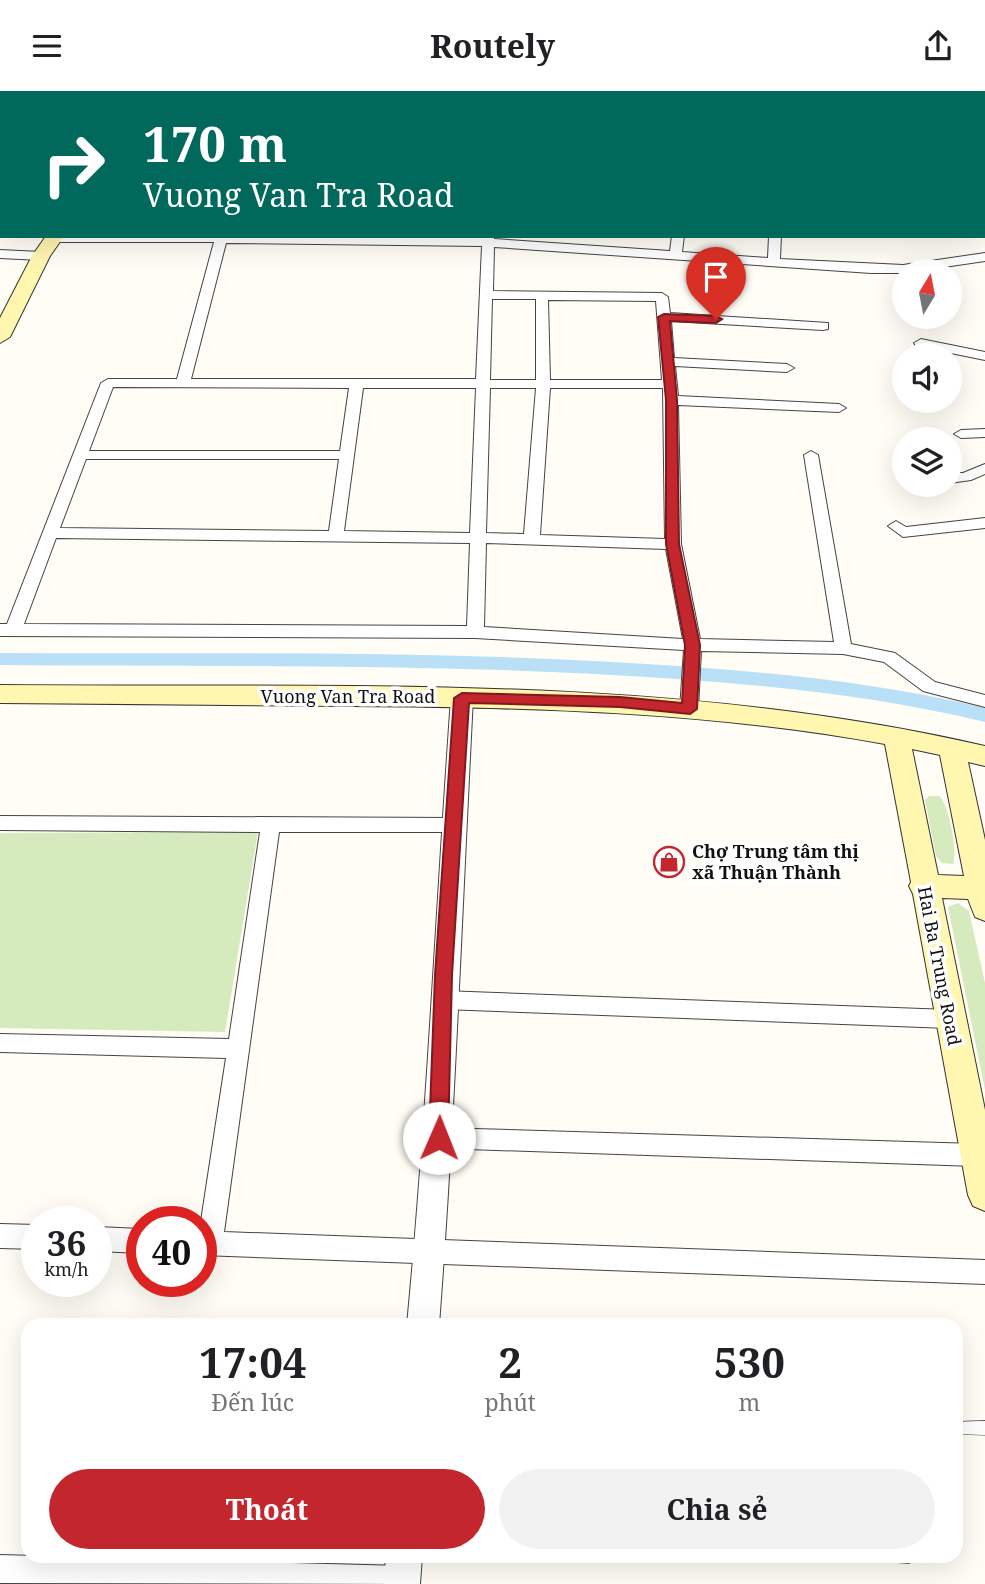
<!DOCTYPE html>
<html lang="vi">
<head>
<meta charset="utf-8">
<style>
  :root { --surface:#fff; --page:#f2f2f2; --text:#202124; --muted:#757577; --accent:#c4262e }
  body { margin:0; font-family:"Noto Serif",serif; background:var(--page); color:var(--text); height:100vh; display:flex; flex-direction:column; font-size:26px; white-space:nowrap }
  * { box-sizing:border-box; margin:0 }
  p { font-size:23px; color:var(--muted) }
  .icon { flex:none; width:38px; height:38px; fill:none; stroke:currentColor; stroke-width:2; stroke-linecap:round; stroke-linejoin:round }
  .map { position:relative; flex:1; overflow:hidden }
  .side { position:absolute; left:21px; top:1227px; width:942px; height:245px; display:flex; flex-direction:column; background:var(--surface); border-radius:21px; box-shadow:0 7px 28px #0002 }
  .side>* { flex:none }
  .top-card { position:absolute; left:0px; top:0px; width:985px; height:147px; box-shadow:0 7px 28px #0002; background:#00695c; color:#fff; overflow:hidden }
  .needle { width:46px; rotate:10deg }
  .fabs { position:absolute; left:892px; top:168px; display:grid; gap:14px }
  .fabs a { display:grid; place-items:center; width:70px; height:70px; border-radius:50%; background:var(--surface); box-shadow:0 7px 28px #0002; font-size:35px }
  .speed { position:absolute; left:21px; top:1115px; display:flex; gap:14px; font-size:35px; font-weight:700; text-align:center }
  .speed>* { display:grid; place-content:center; width:91px; height:91px; border-radius:50%; background:var(--surface); box-shadow:0 7px 28px #0002; line-height:1 }
  .speed small { font-size:18px; font-weight:400 }
  .speed .limit { border:10px solid #d22; background:#fff; color:#111 }
  .pin { position:absolute; display:grid; place-items:center; width:60px; height:60px; color:#fff; margin:-72px -30px; border-radius:50% 50% 50% 0; rotate:-45deg; box-shadow:0 0 7px #0007 }
  .pin .icon { rotate:45deg }
  .me { position:absolute; width:77px; margin:-38px; rotate:1deg; stroke-linejoin:round; filter:drop-shadow(0 0 5px #0008) }
  .turn { display:flex; align-items:center; gap:24px; height:147px; padding:0 28px; font-size:32px }
  .turn .icon { width:91px; height:91px; stroke-width:2.5 }
  .turn b { display:block; font-size:49px; line-height:60px }
  .eta { display:flex; justify-content:space-evenly; align-items:center; height:119px; text-align:center }
  .eta b { font-size:42px; font-weight:700; line-height:49px }
  .cta { display:flex; gap:14px; margin-top:auto; padding:14px 28px }
  .cta a { flex:1; height:80px; border-radius:42px; background:var(--accent); color:#fff; font-size:28px; font-weight:700; line-height:80px; text-align:center }
  .cta a+a { background:var(--page); color:var(--text) }
  header { display:flex; justify-content:space-between; align-items:center; height:91px; padding:0 28px; background:var(--surface); font-size:32px; font-weight:700 }
  .map>svg:first-child { display:block }
  .green { fill:#d5ebbd }
  .lines { fill:none; stroke-linecap:round; stroke-linejoin:round }
  .canal { fill:#b9e0f7; fill-rule:evenodd }
  .building { fill:#5a524d }
  .service-casing { stroke:#444; stroke-width:1 }
  .minor-casing { stroke:#444; stroke-width:2 }
  .tertiary-casing { stroke:#444; stroke-width:2 }
  .secondary-casing { stroke:#333; stroke-width:2 }
  .service { fill:#fff; fill-rule:evenodd }
  .minor { fill:#fff; fill-rule:evenodd }
  .tertiary { fill:#fff; fill-rule:evenodd }
  .secondary { fill:#fff6b0; fill-rule:evenodd }
  .route { fill:#c4262e; stroke:#7f191e; stroke-width:2 }
  .labels { text-anchor:middle; stroke-width:7; stroke-linejoin:round; paint-order:stroke }
  .street-label { font-size:18px; fill:#111; stroke:#fff }
  .poi-label { font-size:18px; font-weight:bold; fill:#111; stroke:#fff; text-anchor:start }
</style>
</head>
<body>
<header><svg class="icon" aria-label="menu" viewBox="0 0 24 24"><path d="M4 6h16M4 12h16M4 18h16"/></svg>Routely<svg class="icon" aria-label="share" viewBox="0 0 24 24"><path d="M12 15V3M7 8l5-5 5 5M5 13v7h14v-7"/></svg></header>
<div class="map">
<svg width="985" height="1493" viewBox="0 0 985 1493">
  <rect width="100%" height="100%" fill="#fffdf5"/>
  <g class="green">
    <path d="M929 705H939C949 713 958 762 953 773L942 772 936 765 925 709Z"/>
    <polygon points="258,741 225,941 0,937 0,742"/>
    <polygon points="958,812 969,820 985,892 985,999 948,816"/>
  </g>
  <g class="lines">
    <path class="canal" d="M0 562C210 563 420 559 629 572 749 579 868 589 985 617V631C868 603 749 592 629 585 420 572 210 576 0 574Z"/>
  </g>
  <polygon class="building" points="869,1465 909,1465 910,1473 869,1470"/>
  <g class="lines">
    <g class="service-casing">
      <polygon id="service" points="985,1330 985,1344 956,1343 956,1331"/>
    </g>
    <g class="minor-casing">
      <g id="minor">
        <polygon points="279,0 290,0 291,2 280,2"/>
        <polygon points="396,0 410,0 395,2"/>
        <rect x="527" y="0" width="10" height="2"/>
        <rect x="686" y="0" width="10" height="2"/>
        <polygon points="840,0 852,0 853,2 841,2"/>
        <polygon points="958,0 977,0 957,2"/>
        <polygon points="0,15 2,15 0,22"/>
        <rect x="984" y="93" width="1" height="6"/>
        <path d="M49 145H494V148L670 160 672 145H684L682 161 768 167 769 145H781L780 168 903 174 985 162V170L903 182H871L494 156 493 200 662 202 668 206 670 222 828 232V238L823 239 671 230 674 267 787 273 794 277 787 281 675 275 678 305 839 313 846 317 839 321 678 314 681 453 700 548 834 551 804 364 811 360 818 364 851 553 895 562 935 591 985 604V616L923 600 884 571 843 563 701 560 698 618 689 624 680 618 684 559 475 547 0 545V533H7L101 292 108 288H177L214 151H54L50 150ZM226 152 482 155 476 288H191ZM492 208H536V289H490ZM548 209 656 210 662 289H550ZM113 296 349 297 340 360H89ZM363 297H476L470 442 344 440ZM490 297H536L524 443 486 442ZM550 297H663L665 448 540 444ZM86 368H339L329 440 60 437ZM56 447 470 452 467 535 24 533ZM486 452 666 458 683 548 484 536Z"/>
        <polygon points="0,159 41,161 47,165 41,169 0,167"/>
        <polygon points="921,248 985,261 985,269 916,255 914,252"/>
        <polygon points="985,338 985,346 961,347 954,343 961,339"/>
        <polygon points="985,373 985,383 971,389 950,392 950,382 963,382"/>
        <polygon points="985,427 985,437 903,446 888,435 896,430 906,436"/>
        <polygon points="0,725 452,727 459,729 462,734 459,739 452,741 279,741 224,1141 985,1169 985,1193 201,1164 201,1130 226,967 0,961 0,943 229,948 260,741 0,739"/>
        <polygon points="443,900 949,919 957,921 960,928 957,935 949,937 443,918 436,915 432,909 436,903"/>
        <polygon points="439,1037 976,1053 984,1056 985,1070 976,1075 439,1057 431,1054 428,1047 431,1040"/>
        <polygon points="0,1133 37,1134 37,1158 0,1157"/>
        <polygon points="96,1136 142,1138 142,1162 96,1160"/>
        <polygon points="0,1464 402,1475 412,1479 416,1489 414,1493 0,1492"/>
      </g>
    </g>
    <g class="tertiary-casing">
      <g id="tertiary">
        <polygon points="943,0 959,0 960,2 945,2"/>
        <rect x="984" y="18" width="1" height="9"/>
        <rect x="0" y="54" width="2" height="8"/>
        <path d="M462 599 470 601 473 607C462 816 455 1025 439 1234H407C427 1025 436 816 451 607L454 601Z"/>
        <polygon points="386,1465 422,1465 420,1493 384,1493"/>
      </g>
    </g>
    <g class="secondary-casing">
      <g id="secondary">
        <polygon points="142,0 158,0 142,2"/>
        <polygon points="46,145 64,145 50,165 10,246 0,252 0,227 32,165"/>
        <path d="M0 594C329 597 664 581 985 655V675L968 671 985 749V830L975 826 968 808 942 807 985 1019V1120L973 1115 968 1104 913 803 909 795 911 791 885 653C709 621 530 616 351 615 234 614 117 613 0 612ZM912 658 940 664 964 785 938 784Z"/>
      </g>
    </g>
    <use href="#service" class="service"/>
    <use href="#minor" class="minor"/>
    <use href="#tertiary" class="tertiary"/>
    <use href="#secondary" class="secondary"/>
  </g>
  <polygon class="route" points="664,223 716,225 722,228 716,232 670,230 677,309 679,453 700,554 697,618 690,623 620,616 469,612 452,884 448,1047 446,1053 439,1055 432,1053 429,1047 435,884 454,607 462,602 620,606 682,612 685,554 666,453 666,309 658,226"/>
  <defs>
    <g id="shop-ring" transform="scale(1.575)"><circle r="9.5" fill="#fff" stroke="#c4262e" stroke-width="1.5"/><path d="M-5-2.5h2.3a2.7 3.5 0 0 1 5.4 0H5L5.5 6h-11ZM-1.5-2.5h3a1.5 2.3 0 0 0-3 0Z" fill="#c4262e"/></g>
  </defs>
  <g fill-rule="evenodd">
    <use href="#shop-ring" x="669" y="771"/>
  </g>
  <g class="labels">
    <g class="street-label">
      <text x="348" y="612">Vuong Van Tra Road</text>
      <text transform="translate(939 875) rotate(79)" y="6">Hai Ba Trung Road</text>
    </g>
    <g class="poi-label">
      <text x="692" y="767">Chợ Trung tâm thị<tspan x="692" dy="21">xã Thuận Thành</tspan></text>
    </g>
  </g>
</svg>
<div class="fabs">
<a><svg class="needle" viewBox="-14 -14 28 28"><path d="M0-13l5 13h-10z" fill="#e53935"/><path d="M0 13l5-13h-10z" fill="#757577"/></svg></a>
<a><svg class="icon" aria-label="sound" viewBox="0 0 24 24"><path d="M4 9h4l5-4v14l-5-4H4zM17 9q2 3 0 6"/></svg></a>
<a><svg class="icon" aria-label="layers" viewBox="0 0 24 24"><path d="M12 4l9 5-9 5-9-5zM3 14l9 5 9-5"/></svg></a>
</div>
<div class="speed"><div>36<small>km/h</small></div><div class="limit">40</div></div>
<div class="pin" style="left:716px;top:228px;background:#d93025"><svg class="icon" aria-label="arrive" viewBox="0 0 24 24"><path d="M6 21V4h12l-3 4 3 4H6"/></svg></div>
<svg class="me" style="left:439px;top:1047px" viewBox="-20 -20 40 40"><circle r="19" fill="#fff"/><path d="M0-13L10 11 0 6-10 11z" fill="#c4262e"/></svg>
<div class="top-card">
<div class="turn"><svg class="icon" aria-label="right" viewBox="0 0 24 24"><path d="M7 20v-9h11M14 6l5 5-5 5"/></svg><div><b>170 m</b>Vuong Van Tra Road</div></div>
</div>
<section class="side">
<div class="eta">
<div><b>17:04</b><p>Đến lúc</p></div>
<div><b>2</b><p>phút</p></div>
<div><b>530</b><p>m</p></div>
</div>
<div class="cta"><a>Thoát</a><a>Chia sẻ</a></div>
</section>
</div>
</body>
</html>
